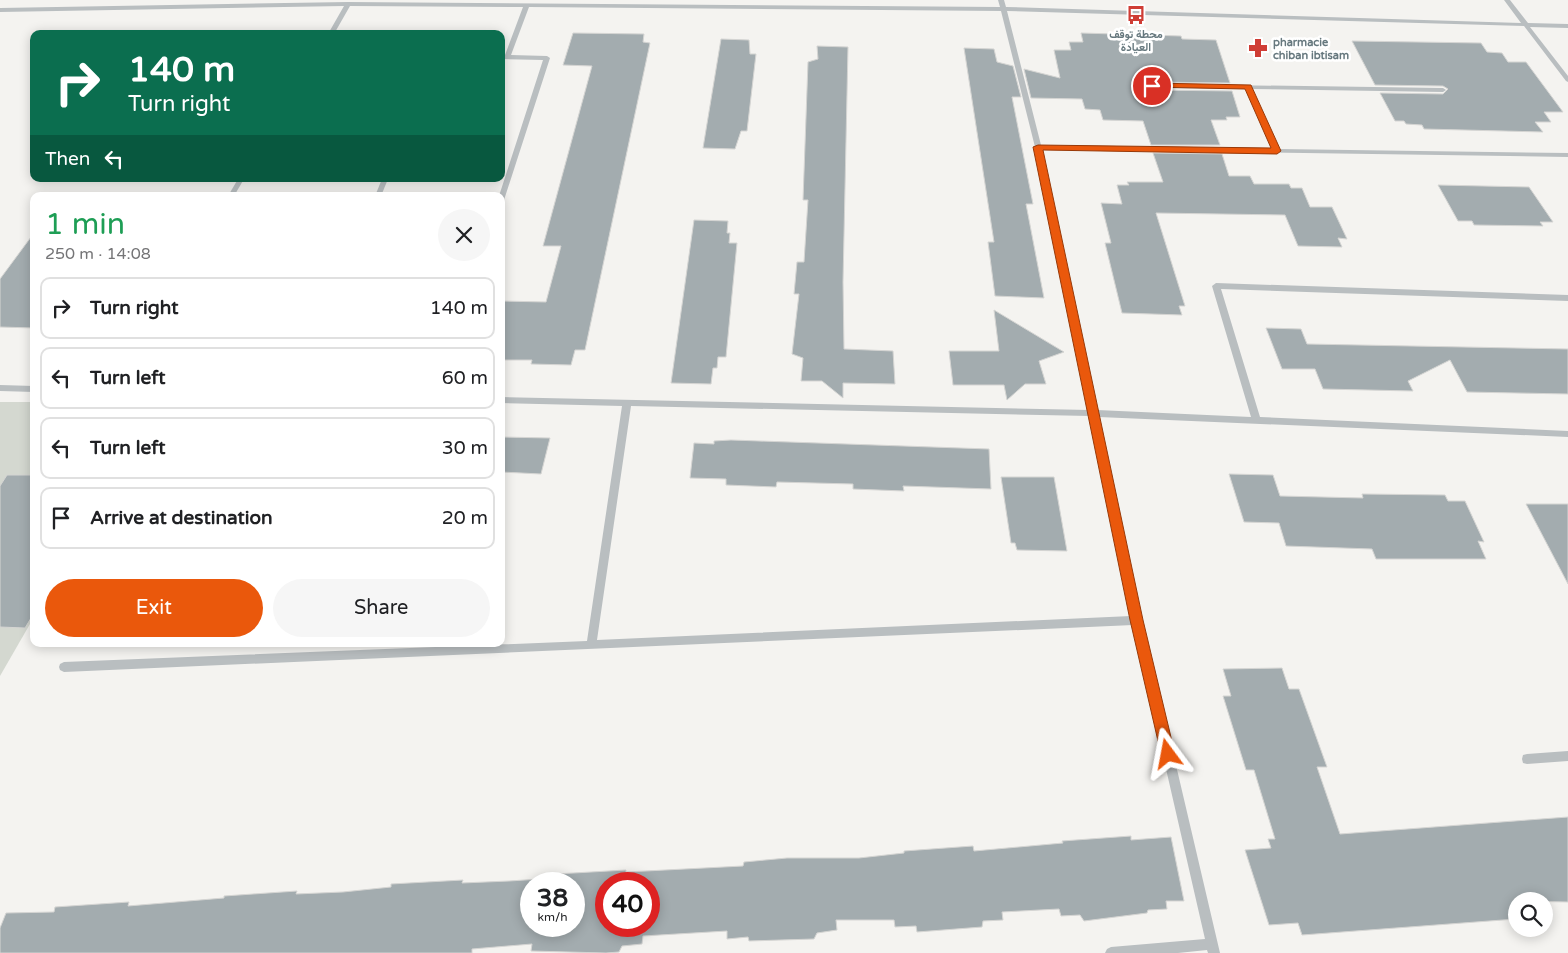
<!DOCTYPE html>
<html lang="en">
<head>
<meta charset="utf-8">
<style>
  :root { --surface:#fff; --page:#f6f6f6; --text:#202124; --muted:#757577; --line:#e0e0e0; --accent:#ea580c }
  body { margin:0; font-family:"Varela Round",Vazirmatn,sans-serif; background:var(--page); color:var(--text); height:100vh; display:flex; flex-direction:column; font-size:19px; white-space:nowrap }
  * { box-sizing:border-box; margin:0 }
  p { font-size:16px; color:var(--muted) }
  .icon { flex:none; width:28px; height:28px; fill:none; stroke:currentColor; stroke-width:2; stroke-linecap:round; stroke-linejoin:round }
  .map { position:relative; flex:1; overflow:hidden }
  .details { position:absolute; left:30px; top:192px; width:475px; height:455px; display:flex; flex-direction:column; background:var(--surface); border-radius:10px; box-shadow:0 2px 12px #0003 }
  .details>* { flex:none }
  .top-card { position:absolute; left:30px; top:30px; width:475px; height:152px; border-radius:10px; box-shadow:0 2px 12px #0003; background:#0b6e4f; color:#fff; overflow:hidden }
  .buttons { position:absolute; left:1508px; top:892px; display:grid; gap:10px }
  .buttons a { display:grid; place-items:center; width:45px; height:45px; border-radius:50%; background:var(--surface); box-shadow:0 2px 12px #0003; font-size:25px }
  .speed { position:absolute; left:520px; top:872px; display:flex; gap:10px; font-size:25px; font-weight:700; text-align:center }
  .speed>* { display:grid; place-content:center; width:65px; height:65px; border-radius:50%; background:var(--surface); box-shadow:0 2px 12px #0003; line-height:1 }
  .speed small { font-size:12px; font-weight:400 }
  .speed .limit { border:8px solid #d22; background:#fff; color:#111 }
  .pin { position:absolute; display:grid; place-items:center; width:42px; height:42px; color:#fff; margin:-21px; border:2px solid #fff; border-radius:50%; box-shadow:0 1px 5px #0007 }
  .me { position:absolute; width:55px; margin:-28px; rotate:347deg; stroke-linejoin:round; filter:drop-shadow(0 0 4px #0008) }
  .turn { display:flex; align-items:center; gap:18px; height:105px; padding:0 15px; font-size:22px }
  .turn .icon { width:65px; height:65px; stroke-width:2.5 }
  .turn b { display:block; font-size:35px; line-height:42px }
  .then { display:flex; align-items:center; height:48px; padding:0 15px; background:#0003; gap:10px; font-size:19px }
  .round { display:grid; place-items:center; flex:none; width:52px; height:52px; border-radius:26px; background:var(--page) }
  .summary { display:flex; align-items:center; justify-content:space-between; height:85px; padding:0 15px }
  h1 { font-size:30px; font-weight:600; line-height:38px; color:#1e9e55 }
  .button { display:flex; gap:10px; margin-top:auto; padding:10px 15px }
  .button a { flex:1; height:58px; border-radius:30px; background:var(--accent); color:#fff; font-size:20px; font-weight:600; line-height:58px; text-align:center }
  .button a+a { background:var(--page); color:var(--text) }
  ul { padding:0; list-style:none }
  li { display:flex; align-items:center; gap:15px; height:62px; margin:0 10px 8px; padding:0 5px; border:2px solid var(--line); border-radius:10px }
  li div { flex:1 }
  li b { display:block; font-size:19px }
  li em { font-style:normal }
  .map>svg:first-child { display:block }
  .green { fill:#d4d8d0 }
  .building { fill:#a3acaf; stroke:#d5d5d3; fill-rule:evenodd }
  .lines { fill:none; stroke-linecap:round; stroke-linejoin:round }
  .minor { fill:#b9bec0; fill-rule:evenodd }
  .route { fill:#ea580c; stroke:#983908 }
  .labels { text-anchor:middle; stroke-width:5; stroke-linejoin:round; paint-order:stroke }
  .far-poi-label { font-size:11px; font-weight:bold; fill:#66787e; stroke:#fff }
</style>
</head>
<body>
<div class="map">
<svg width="1568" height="953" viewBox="0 0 1568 953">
  <rect width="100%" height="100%" fill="#f4f3f0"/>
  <polygon class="green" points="0,402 34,402 34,617 0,676"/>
  <g class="building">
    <polygon points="573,33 644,34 643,42 650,43 585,350 575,350 571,365 531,364 532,360 501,360 501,301 546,302 561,246 543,246 592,66 563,65"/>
    <polygon points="1081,33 1181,36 1182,39 1216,40 1230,83 1152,82 1147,87 1152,90 1232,91 1240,117 1226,117 1227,120 1211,120 1220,145 1151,145 1143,121 1103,120 1100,110 1085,109 1082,99 1031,98 1024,69 1060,78 1054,50 1071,50 1069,42 1083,42"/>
    <polygon points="721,39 749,40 750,54 756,54 747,131 741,131 735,149 703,148"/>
    <polygon points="1352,41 1481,43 1487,52 1502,53 1508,62 1526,62 1563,112 1544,112 1551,122 1535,122 1543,132 1424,129 1422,125 1406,124 1404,121 1395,121 1380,93 1443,94 1448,89 1443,86 1375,85"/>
    <polygon points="817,46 848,47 843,282 844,349 893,351 895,384 843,383 843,398 822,381 801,381 803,358 792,354 799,294 794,294 797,262 804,262 808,200 803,200 808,62 818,59"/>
    <polygon points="964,48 994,49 997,62 1013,66 1021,97 1012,97 1033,204 1026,204 1044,298 995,296 988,242 994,242"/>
    <polygon points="1153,153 1222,154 1229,176 1250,176 1254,184 1289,184 1291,188 1302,188 1310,207 1332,207 1347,239 1338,238 1342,247 1298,246 1285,215 1156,213 1185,306 1179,306 1182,315 1122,313 1105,243 1111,243 1101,203 1122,204 1117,185 1129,185 1127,182 1163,182"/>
    <polygon points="1438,185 1529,187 1553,222 1540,222 1543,226 1474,225 1472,221 1458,221"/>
    <polygon points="694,220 728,221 727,233 730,233 729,243 737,243 726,357 718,357 717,368 713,368 711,384 671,383"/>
    <polygon points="34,233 34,328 0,327 0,279"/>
    <polygon points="994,310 1064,352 1039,361 1046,384 1025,384 1007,400 1004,385 953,385 949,351 999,351"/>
    <polygon points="1266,328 1301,329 1307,344 1568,349 1568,394 1467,392 1450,360 1408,381 1413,391 1323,389 1315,369 1282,369"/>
    <polygon points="501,437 550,438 541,474 501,472"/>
    <polygon points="731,440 989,449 991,489 903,486 904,491 853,489 853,484 777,482 776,487 726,485 726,479 690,478 694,443 714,444 714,441"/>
    <polygon points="1229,474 1273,475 1280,496 1363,498 1362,494 1445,495 1448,501 1465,501 1484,542 1478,541 1486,559 1376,559 1372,549 1286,546 1279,523 1244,522"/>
    <polygon points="7,475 34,475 34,613 25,628 0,627 0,486"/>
    <polygon points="1001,477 1054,477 1067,551 1017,550 1015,543 1011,543"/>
    <polygon points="1526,504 1568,504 1568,584"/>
    <polygon points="1282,668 1289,689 1299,689 1327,767 1317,767 1340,834 1568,817 1568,902 1516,901 1516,919 1302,935 1298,923 1269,925 1245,850 1271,848 1268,839 1275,839 1254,770 1246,770 1223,696 1231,696 1223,669"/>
    <path d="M1131 836V840L1171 837 1184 901H1166L1167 909 1148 910 1147 913 1084 921 1080 915 1061 916 1059 909 1002 912 1003 920 983 921 982 927 917 932 916 926 895 927 894 920H836L837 930 817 933 814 939 749 941 748 937 727 939V931L643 936 642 944 622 946 619 952 606 953 531 951 532 944 472 949V953H0V928L6 913 54 912 55 907 129 902 128 906 224 898V896L297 891 296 894 343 892 391 887V884L463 880 462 883 509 881 556 878V874L626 870V872L743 866 744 862 787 858H859L904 853V851L973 846 974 851 1063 843 1062 841ZM531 884H574V926H531ZM606 884H649V926H606Z"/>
  </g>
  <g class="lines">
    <g class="minor">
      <path d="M998 0H1004L1006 7 1521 23 1504 0H1510L1528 23 1568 24V28L1530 27 1568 76V82L1566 81 1524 26 1007 11 1041 145 1273 148 1246 89 1152 88 1149 86 1152 84 1443 88 1446 90 1443 92 1252 89 1279 149 1568 153V157L1042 149 1097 410 1251 417 1212 286 1216 283 1568 295V301L1221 289 1260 417 1568 431V437L1099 417 1142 620 1220 953H1208L1207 950 1178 953H1105L1107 949 1111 947 1205 939 1133 625 64 672 60 670 59 667 60 664 64 662 587 641 622 406 501 403V397L1089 410 1035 147 1001 11 529 7 511 55 547 56 550 58 504 200 501 202V196H499L543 60 501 59V55H505L523 7 350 6 334 34H328L344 6 0 12V8L348 2 1000 7ZM631 406 1090 416 1131 616 597 640Z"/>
      <polygon points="238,179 244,179 234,196 228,196"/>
      <polygon points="382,179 388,179 381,196 375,196"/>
      <polygon points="0,385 34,386 34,392 0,391"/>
      <polygon points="1568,751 1568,761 1527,764 1523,763 1522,759 1523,755 1527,754"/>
    </g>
  </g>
  <polygon class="route" points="1152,83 1251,85 1281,151 1277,154 1043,150 1143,620 1175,754 1173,759 1168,761 1163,759 1161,754 1130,620 1033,147 1038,145 1271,148 1245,89 1149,87 1149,84"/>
  <defs>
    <g id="bus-bare" transform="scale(1.5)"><path d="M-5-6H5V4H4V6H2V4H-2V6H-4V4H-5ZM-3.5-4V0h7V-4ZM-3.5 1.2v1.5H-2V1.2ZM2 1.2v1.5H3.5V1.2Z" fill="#cf3d35" stroke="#fff" stroke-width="2.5" paint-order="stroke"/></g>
    <g id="pharmacy-bare" transform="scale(1.5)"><path d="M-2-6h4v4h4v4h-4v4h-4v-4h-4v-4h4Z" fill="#cf3d35" stroke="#fff" stroke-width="2.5" paint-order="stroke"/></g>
  </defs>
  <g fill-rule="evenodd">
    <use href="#bus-bare" x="1136" y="15"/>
    <use href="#pharmacy-bare" x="1258" y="48"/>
  </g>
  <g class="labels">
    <g class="far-poi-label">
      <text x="1136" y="38">محطة توقف<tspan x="1136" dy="13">العيادة</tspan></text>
      <text x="1273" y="46" text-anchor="start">pharmacie<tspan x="1273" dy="13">chiban ibtisam</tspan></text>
    </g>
  </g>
</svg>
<div class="buttons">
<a><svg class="icon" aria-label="search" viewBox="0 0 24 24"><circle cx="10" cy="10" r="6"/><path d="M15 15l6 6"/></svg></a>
</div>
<div class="speed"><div>38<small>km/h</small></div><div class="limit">40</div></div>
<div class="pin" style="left:1152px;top:86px;background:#d93025"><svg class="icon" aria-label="arrive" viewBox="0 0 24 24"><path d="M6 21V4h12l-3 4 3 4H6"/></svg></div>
<svg class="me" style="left:1168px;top:754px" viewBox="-20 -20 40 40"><path d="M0-17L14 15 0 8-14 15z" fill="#ea580c" stroke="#fff" stroke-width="4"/></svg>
<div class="top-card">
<div class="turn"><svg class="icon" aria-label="right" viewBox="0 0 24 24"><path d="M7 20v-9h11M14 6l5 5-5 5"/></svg><div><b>140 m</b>Turn right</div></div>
<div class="then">Then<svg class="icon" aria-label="left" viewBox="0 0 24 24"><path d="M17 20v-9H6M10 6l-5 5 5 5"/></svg></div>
</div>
<section class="details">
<div class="summary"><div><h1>1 min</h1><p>250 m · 14:08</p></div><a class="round"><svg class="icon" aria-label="close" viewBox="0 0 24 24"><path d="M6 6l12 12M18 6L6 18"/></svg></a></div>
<ul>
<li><svg class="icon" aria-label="right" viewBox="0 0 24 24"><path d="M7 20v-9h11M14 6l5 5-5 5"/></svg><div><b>Turn right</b></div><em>140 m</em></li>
<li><svg class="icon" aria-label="left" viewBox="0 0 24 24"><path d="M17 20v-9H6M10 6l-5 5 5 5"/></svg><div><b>Turn left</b></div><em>60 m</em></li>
<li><svg class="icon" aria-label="left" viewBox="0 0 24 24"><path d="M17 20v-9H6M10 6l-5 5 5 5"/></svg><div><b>Turn left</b></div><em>30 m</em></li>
<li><svg class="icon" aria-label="arrive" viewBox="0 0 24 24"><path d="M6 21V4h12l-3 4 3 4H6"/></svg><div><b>Arrive at destination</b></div><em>20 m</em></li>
</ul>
<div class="button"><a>Exit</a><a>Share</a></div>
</section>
</div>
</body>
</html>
